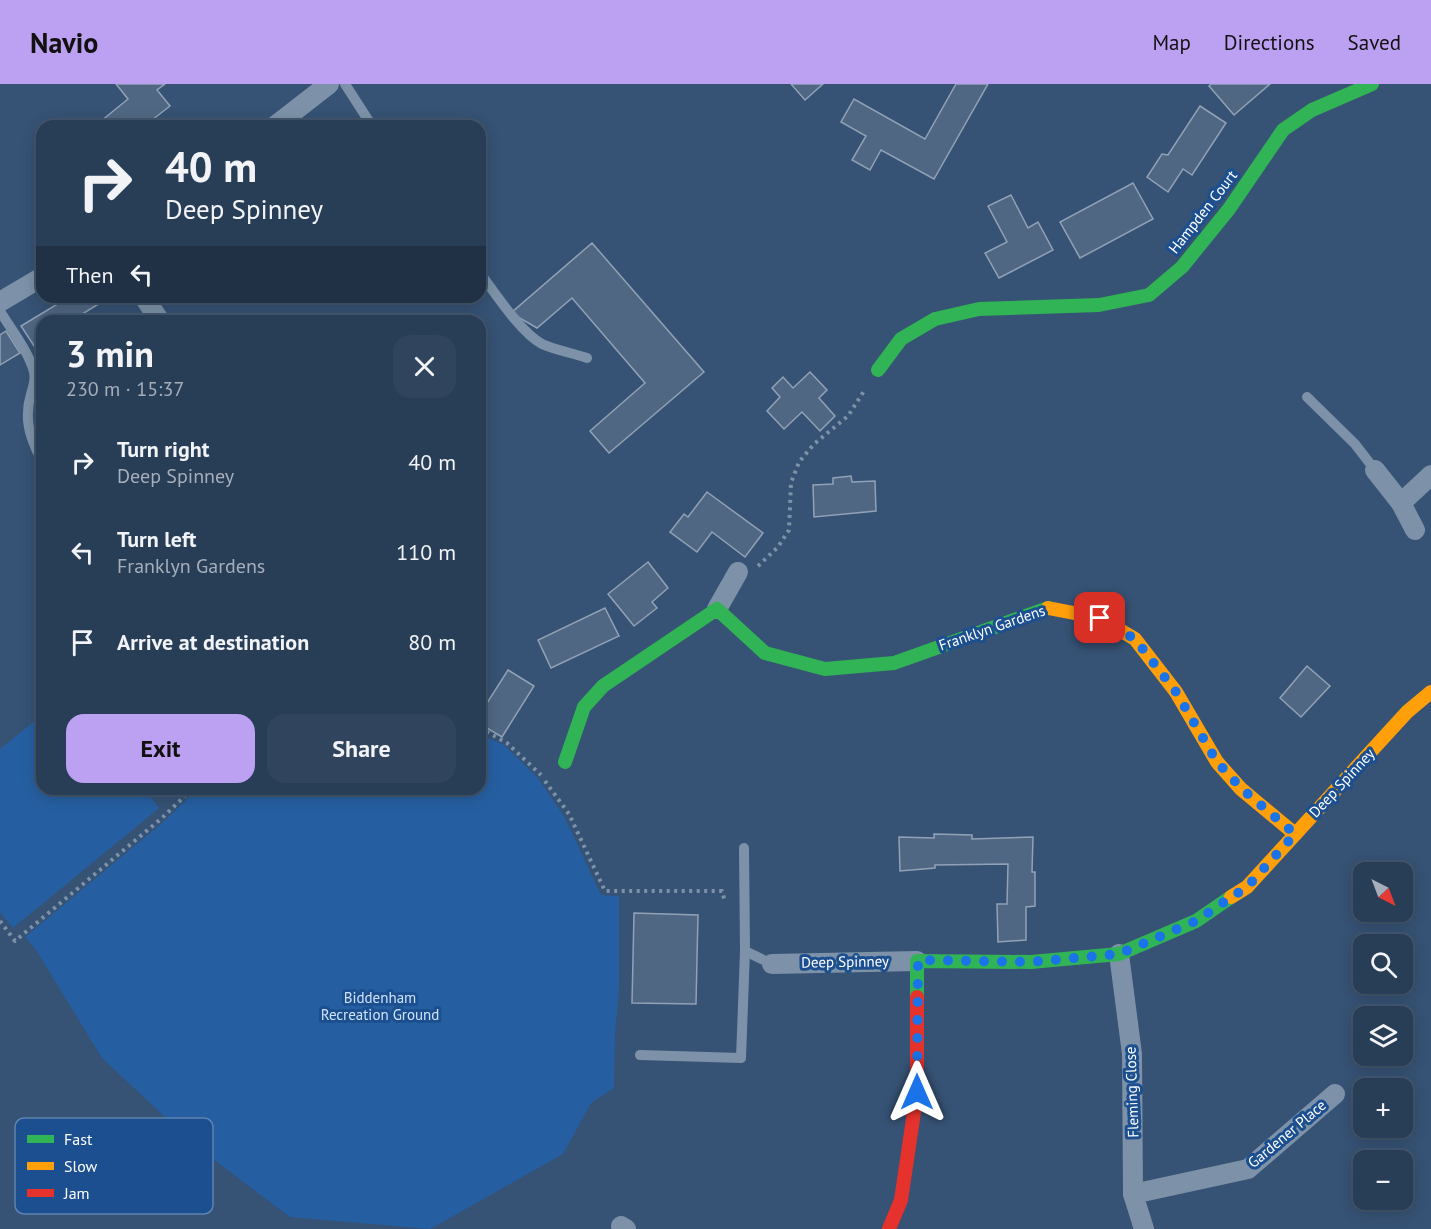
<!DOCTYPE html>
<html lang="en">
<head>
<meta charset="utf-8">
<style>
  :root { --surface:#283e57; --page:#30455d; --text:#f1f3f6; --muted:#a5aeba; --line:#44576d; --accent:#bca0f2 }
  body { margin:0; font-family:"PT Sans",sans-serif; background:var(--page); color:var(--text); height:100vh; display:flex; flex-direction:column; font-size:22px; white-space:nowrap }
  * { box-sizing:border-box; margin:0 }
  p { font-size:20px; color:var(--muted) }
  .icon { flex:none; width:33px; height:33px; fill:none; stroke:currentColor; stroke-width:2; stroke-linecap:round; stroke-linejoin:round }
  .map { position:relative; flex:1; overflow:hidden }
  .details { position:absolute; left:36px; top:231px; width:450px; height:480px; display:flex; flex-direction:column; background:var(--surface); border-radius:18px; box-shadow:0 3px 15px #0003,0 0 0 2px var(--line) }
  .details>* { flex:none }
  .banner { position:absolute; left:36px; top:36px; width:450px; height:183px; border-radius:18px; box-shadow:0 3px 15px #0003,0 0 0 2px var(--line); background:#283e57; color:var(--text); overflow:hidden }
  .needle { width:39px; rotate:138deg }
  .buttons { position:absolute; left:1353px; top:778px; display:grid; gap:12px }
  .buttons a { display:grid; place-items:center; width:60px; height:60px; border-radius:12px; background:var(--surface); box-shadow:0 3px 15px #0003,0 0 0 2px var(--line); font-size:30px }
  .pin { position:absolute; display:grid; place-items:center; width:51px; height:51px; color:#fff; margin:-26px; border-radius:12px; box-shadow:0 3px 9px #0006 }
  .me { position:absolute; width:66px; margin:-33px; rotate:0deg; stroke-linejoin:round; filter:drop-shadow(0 0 4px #0008) }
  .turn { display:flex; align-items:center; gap:21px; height:126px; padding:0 30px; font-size:27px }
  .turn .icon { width:78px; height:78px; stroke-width:2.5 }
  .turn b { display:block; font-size:42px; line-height:51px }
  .then { display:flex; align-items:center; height:57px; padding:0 30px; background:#0003; gap:12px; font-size:22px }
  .round { display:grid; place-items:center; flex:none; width:63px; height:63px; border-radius:18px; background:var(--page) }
  .headline { display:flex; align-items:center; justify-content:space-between; height:102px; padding:0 30px }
  h1 { font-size:36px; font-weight:800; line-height:45px }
  .button { display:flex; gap:12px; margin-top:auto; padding:12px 30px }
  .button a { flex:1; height:69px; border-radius:18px; background:var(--accent); color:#111; font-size:24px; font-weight:800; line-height:69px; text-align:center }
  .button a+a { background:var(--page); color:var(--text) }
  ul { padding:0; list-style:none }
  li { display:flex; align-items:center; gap:18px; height:90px; padding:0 30px }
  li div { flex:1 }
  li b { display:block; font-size:22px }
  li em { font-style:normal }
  header { display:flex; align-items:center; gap:36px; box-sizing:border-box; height:84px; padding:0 30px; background:var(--accent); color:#111 }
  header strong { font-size:28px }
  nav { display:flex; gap:33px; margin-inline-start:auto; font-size:21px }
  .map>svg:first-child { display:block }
  .green { fill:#265fa1 }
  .building { fill:#506783; stroke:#92a2b6; stroke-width:1.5 }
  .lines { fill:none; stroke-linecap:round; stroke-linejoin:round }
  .path { stroke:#7d92a8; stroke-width:4; stroke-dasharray:3 4.5; stroke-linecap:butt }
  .lane { stroke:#7d92a8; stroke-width:10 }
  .street { stroke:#7d92a8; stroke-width:20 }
  .fast { stroke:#30b455; stroke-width:14 }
  .slow { stroke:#ff9f0a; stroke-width:14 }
  .jam { stroke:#e5322d; stroke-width:14 }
  .route { stroke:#1a73e8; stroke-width:10; stroke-dasharray:0 18 }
  .labels { text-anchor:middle; stroke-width:6; stroke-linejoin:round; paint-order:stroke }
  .street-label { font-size:15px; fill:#fff; stroke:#1b4f8f }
  .park-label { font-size:15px; fill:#cfe3fa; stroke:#1b4f8f }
  .key { fill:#1b4f8f; stroke:#5f84b1; stroke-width:1.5 }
  .key-label { font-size:16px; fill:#fff }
</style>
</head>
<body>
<header>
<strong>Navio</strong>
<nav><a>Map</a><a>Directions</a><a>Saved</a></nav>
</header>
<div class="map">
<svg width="1431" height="1145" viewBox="0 0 1431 1145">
  <rect width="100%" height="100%" fill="#365274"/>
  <g class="green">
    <polygon points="42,631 42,705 144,705 159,724 13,844 0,828 0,665"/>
    <polygon points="480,650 504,661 538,694 565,734 601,811 619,812 619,906 615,951 614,1004 591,1019 563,1070 430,1145 290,1133 197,1063 102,974 36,866 25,853 162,739 198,705 480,705"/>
  </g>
  <g class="building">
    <polygon points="116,0 165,0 157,6 170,22 152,36 157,42 95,42 128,15"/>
    <polygon points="791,0 823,0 805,16"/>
    <polygon points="956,0 988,0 934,95 881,66 870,86 852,76 866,52 841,38 854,15 925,55"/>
    <polygon points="1211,0 1270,0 1234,31 1209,2"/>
    <polygon points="1200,22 1226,39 1192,91 1183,85 1168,108 1147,93 1162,70 1168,71"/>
    <polygon points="1133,99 1153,135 1080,174 1060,138"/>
    <polygon points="1011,111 1028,144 1038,138 1053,166 999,194 985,169 1007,158 988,122"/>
    <polygon points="592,159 704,288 609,369 590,347 645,299 572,214 537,244 511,229"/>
    <polygon points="69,213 110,213 71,237 42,237 42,274 21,242"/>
    <polygon points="6,247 20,269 0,281 0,251"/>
    <polygon points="810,288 827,306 819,314 835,332 820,347 802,328 784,345 767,327 780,313 772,304 783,293 793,304"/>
    <polygon points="851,392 852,398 875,397 876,427 814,433 813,401 833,400 833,394"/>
    <polygon points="707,408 763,449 745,473 712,448 697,468 670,448 684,430 688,433"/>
    <polygon points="648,478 668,504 652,518 657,524 634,542 608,510"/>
    <polygon points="605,524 619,552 551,584 538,556"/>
    <polygon points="1307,582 1330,602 1301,633 1280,614"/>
    <polygon points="508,586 534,602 502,653 480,640 480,630"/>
    <polygon points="934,750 972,751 972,755 1033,753 1032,788 1035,788 1035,822 1026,823 1026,856 998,858 997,820 1007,820 1008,780 935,781 935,784 900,787 899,753 934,754"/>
    <polygon points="634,829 698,831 696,920 632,919"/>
  </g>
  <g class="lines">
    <g class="path">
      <polyline points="758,482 778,463 789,446 791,399 799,378 814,360 848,332 864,307"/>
      <polyline points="480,644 507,659 541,691"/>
      <polyline points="545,697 569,730 605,807 722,807 725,818"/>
      <polyline points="0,837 15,857 162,734 192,705"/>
    </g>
    <g class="lane">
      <polyline points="345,0 372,42"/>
      <path d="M480 189C495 209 521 249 542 260 555 266 573 269 587 274"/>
      <path d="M0 227C10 244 29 268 34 288 36 296 33 303 31 310 24 333 29 352 40 373"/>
      <polyline points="1307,313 1355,360 1375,386"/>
      <polyline points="744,764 745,867 772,880"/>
      <polyline points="640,971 741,974 745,867"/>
    </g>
    <g class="street">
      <polyline points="275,42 329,0"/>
      <polyline points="144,213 160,237"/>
      <polyline points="0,218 42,193"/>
      <polyline points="1375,386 1401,419"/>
      <polyline points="1415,446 1401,419 1431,391"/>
      <polyline points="717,525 738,488"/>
      <polyline points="1119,870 1132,970 1133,1110 1144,1145"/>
      <polyline points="772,880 917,877"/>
      <polyline points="1133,1110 1248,1085 1335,1010"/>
      <polyline points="621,1142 626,1145"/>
    </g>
    <g class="fast">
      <polyline points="878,286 901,255 935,235 979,225 1099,221 1149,211 1182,183 1229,125 1283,46 1312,26 1372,0"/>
      <polyline points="565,678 584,623 603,602 717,525 765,569 825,585 894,579 1048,524"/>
      <polyline points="917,913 917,877 1031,878 1119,870 1196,837 1231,813"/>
    </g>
    <g class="slow">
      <polyline points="1048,524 1100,534 1135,555 1176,608 1217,678 1241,705 1295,750"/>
      <polyline points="1231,813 1247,803 1407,628 1431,608"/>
    </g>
    <polyline class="jam" points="889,1145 901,1116 917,1008 917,913"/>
  </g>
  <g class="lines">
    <polyline class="route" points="917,1008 918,876 1031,878 1119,870 1196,837 1230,814 1247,803 1295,750 1242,705 1217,678 1176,608 1135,555 1100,534"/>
  </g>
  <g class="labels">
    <g class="street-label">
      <text transform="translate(1203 128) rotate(-52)" y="5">Hampden Court</text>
      <text transform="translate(992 544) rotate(-19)" y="5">Franklyn Gardens</text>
      <text transform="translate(1342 699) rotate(-47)" y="5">Deep Spinney</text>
      <text transform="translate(845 878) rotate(-1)" y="5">Deep Spinney</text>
      <text transform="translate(1132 1008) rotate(-92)" y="5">Fleming Close</text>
      <text transform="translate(1287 1050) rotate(-40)" y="5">Gardener Place</text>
    </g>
    <g class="park-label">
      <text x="380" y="919">Biddenham<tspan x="380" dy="17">Recreation Ground</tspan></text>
    </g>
  </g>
  <rect x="15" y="1034" width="198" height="96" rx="9" class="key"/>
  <rect x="27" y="1051" width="27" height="8" fill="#30b455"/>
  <rect x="27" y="1078" width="27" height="8" fill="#ff9f0a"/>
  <rect x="27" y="1105" width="27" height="8" fill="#e5322d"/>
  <g class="key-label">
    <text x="64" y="1061">Fast</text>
    <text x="64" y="1088">Slow</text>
    <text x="64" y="1115">Jam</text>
  </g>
</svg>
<div class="buttons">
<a><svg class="needle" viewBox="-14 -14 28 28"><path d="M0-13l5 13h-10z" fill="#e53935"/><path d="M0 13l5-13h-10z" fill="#a5aeba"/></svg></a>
<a><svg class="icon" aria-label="search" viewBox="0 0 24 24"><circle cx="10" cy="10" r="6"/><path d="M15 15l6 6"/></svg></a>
<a><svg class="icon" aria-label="layers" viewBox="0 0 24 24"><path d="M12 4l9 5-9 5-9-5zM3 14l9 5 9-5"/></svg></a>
<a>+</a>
<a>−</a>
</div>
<div class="pin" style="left:1100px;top:534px;background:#d93025"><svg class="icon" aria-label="arrive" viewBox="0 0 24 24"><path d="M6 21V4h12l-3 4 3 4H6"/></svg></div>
<svg class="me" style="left:917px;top:1008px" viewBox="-20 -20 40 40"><path d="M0-17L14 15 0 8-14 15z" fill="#1a73e8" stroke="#fff" stroke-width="4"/></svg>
<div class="banner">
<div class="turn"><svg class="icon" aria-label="right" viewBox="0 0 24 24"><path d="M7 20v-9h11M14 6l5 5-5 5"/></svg><div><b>40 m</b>Deep Spinney</div></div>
<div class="then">Then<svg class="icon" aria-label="left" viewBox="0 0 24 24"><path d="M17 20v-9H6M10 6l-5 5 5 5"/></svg></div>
</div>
<section class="details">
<div class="headline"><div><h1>3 min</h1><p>230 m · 15:37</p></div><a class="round"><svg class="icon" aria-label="close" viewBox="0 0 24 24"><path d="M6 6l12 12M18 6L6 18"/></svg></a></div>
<ul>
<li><svg class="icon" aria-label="right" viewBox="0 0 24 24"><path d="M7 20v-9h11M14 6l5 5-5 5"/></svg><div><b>Turn right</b><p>Deep Spinney</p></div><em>40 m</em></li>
<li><svg class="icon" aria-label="left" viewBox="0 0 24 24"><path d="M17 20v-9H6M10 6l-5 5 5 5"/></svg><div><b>Turn left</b><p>Franklyn Gardens</p></div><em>110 m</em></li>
<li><svg class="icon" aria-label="arrive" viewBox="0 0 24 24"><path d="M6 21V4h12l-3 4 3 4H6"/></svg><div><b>Arrive at destination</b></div><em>80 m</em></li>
</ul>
<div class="button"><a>Exit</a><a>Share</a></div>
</section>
</div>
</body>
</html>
